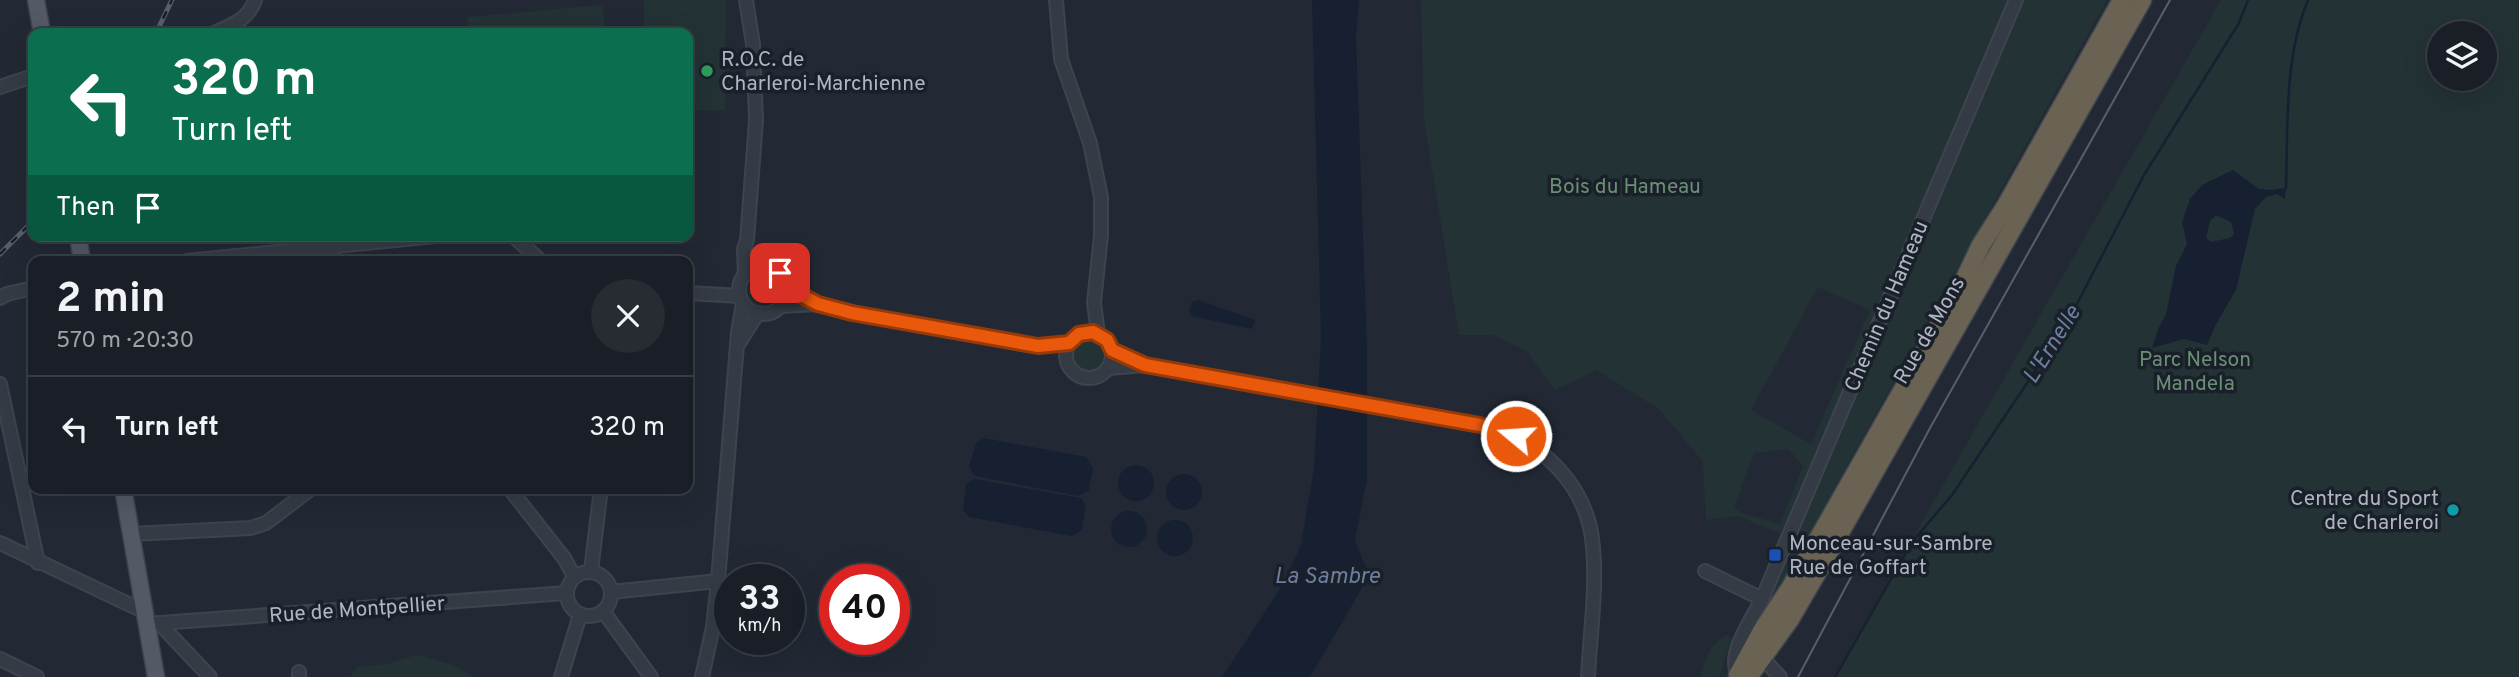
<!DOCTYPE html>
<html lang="en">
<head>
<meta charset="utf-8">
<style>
  :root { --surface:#1a1f27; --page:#272c33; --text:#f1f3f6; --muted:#9fa2a7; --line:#383d44 }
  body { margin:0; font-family:Overpass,sans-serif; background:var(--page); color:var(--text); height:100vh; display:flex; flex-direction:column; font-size:26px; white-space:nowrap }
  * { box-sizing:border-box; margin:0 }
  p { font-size:23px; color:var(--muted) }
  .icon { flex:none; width:38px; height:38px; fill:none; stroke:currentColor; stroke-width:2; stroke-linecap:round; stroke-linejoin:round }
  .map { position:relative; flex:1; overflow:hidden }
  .sheet { position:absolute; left:28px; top:256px; width:665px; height:238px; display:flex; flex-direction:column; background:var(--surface); border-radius:14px; box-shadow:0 7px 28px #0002,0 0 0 2px var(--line) }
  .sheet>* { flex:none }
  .hud { position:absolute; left:28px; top:28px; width:665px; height:214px; border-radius:14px; box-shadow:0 7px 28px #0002,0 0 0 2px var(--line); background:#0b6e4f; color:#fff; overflow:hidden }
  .fabs { position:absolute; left:2427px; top:21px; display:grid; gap:14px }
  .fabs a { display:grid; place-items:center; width:70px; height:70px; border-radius:50%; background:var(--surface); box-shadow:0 7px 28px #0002,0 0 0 2px var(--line); font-size:35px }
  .speed { position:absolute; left:714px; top:564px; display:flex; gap:14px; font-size:35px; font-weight:700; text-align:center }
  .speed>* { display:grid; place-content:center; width:91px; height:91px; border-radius:50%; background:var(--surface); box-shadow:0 7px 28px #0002,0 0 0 2px var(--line); line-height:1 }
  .speed small { font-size:18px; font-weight:400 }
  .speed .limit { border:10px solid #d22; background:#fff; color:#111 }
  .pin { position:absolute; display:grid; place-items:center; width:60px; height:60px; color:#fff; margin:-30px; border-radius:14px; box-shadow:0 4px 10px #0006 }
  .me { position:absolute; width:77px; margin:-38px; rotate:288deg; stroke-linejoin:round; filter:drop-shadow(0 0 5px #0008) }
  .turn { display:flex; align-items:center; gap:24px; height:147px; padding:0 28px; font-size:32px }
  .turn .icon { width:91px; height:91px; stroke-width:2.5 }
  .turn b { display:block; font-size:49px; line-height:60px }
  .then { display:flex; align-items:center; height:66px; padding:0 28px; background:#0003; gap:14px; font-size:26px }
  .round { display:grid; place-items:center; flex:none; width:74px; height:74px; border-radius:37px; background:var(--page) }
  .summary { display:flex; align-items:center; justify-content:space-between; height:119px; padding:0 28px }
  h1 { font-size:42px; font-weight:700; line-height:52px }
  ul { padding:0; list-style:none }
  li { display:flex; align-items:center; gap:21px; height:105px; padding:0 28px; border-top:2px solid var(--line) }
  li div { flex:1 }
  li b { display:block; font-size:26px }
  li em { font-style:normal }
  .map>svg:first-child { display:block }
  .green { fill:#233235; fill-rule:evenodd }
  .water { fill:#172030; fill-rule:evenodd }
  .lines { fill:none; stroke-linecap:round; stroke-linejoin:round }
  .stream { stroke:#172030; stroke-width:2.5 }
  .minor-casing { stroke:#3e444e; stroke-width:16 }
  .major-casing { stroke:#3e444e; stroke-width:19 }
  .highway-casing { stroke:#3f454f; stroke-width:21 }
  .minor { stroke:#353b45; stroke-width:12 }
  .major { stroke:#535965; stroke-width:16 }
  .highway { stroke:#6a6253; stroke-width:18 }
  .tram { stroke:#575f6b; stroke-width:2 }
  .rail-casing { stroke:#575f6b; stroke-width:5 }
  .rail { stroke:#1a2029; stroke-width:2.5; stroke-dasharray:8; stroke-linecap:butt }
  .route-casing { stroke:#983908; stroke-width:18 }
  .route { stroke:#ea580c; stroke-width:12 }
  .leisure-dot { fill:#2e9e5b; stroke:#1a2029; stroke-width:2.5 }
  .culture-dot { fill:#0f9aa8; stroke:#1a2029; stroke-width:2.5 }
  .transit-dot { fill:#1a4fb4; stroke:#1a2029; stroke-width:2.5 }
  .labels { text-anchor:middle; stroke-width:7; stroke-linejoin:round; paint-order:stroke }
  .poi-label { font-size:21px; fill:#afb5c1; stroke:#1a2029; text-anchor:start }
  .park-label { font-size:21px; fill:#6a8f74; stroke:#1a2029 }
  .street-label { font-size:21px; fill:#afb5c1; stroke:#1a2029 }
  .water-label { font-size:23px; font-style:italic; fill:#6b7e9d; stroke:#1a2029 }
</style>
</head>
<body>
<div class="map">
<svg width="2519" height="677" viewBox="0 0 2519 677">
  <rect width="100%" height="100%" fill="#222934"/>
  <g class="green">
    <polygon points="644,0 726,0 725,110 688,110 688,33 644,33"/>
    <path d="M1421 0H2010L1781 534 1738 516 1706 520 1703 462 1660 410 1597 370 1555 390 1527 351 1494 335H1459L1424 119ZM1818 287 1870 310 1811 444 1751 410ZM1788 449 1803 466 1780 524 1742 513 1734 508 1754 453Z"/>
    <polygon points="2023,0 2107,0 1767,609 1764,607 1944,189"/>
    <path d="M2221 0H2519V677H1833ZM2440 33H2485V79H2440Z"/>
    <polygon points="603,5 605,33 469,33 468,17"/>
    <circle cx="763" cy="291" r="16"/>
    <circle cx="1089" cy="356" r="16"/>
    <path d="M1726 635 1732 637 1719 677H1701C1706 656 1708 647 1726 635Z"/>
    <polygon points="416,655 454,665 473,677 350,677 357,667 387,664"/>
  </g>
  <g class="water">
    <polygon points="1312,0 1359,0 1356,37 1367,350 1367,478 1355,540 1369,576 1310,677 1222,677 1282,586 1301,545 1314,468 1321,338"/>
    <path d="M2233 170 2259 189 2272 190 2286 188 2285 199 2277 194 2266 197 2255 209 2236 290 2216 324 2207 345 2184 339 2152 348 2158 329 2166 314 2176 266 2187 244 2182 222 2190 199 2202 185ZM2216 215 2231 222 2234 234 2230 238 2211 242 2206 238 2210 221Z"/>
    <polygon points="1198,300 1255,320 1252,329 1191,316 1189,309 1192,302"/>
    <polygon points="983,438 1086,457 1093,468 1089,490 1079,496 975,476 969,467 976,443"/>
    <circle cx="1136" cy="483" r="18"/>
    <circle cx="1184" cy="492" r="18"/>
    <polygon points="974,479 1081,498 1086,505 1082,530 1072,536 969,517 963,510 966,484"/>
    <circle cx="1129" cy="529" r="18"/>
    <circle cx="1175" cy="538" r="18"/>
  </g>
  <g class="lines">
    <g class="stream">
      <path d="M2286 188C2288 125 2284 58 2308 0"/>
      <polyline points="1835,677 1912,542 1952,495 2066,325 2144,175 2239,23 2248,0"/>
    </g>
    <g class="minor-casing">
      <g id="minor">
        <polyline points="1056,0 1061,59 1090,143 1101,197 1101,235 1094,303 1098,333"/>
        <path d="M214 33C232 25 248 20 255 0"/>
        <polyline points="0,87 33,76"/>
        <polyline points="513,236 541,261"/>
        <polyline points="326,247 336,261"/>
        <polyline points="186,261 436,236"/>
        <circle cx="763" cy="290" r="24"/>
        <polyline points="745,275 744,249 747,240 756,120 753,44 746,0"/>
        <polyline points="786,287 817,303"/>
        <polyline points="688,293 740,296"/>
        <polyline points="0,298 7,294 33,288"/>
        <polyline points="781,306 818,304 852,313 1038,346 1069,343"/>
        <circle cx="1089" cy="355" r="23"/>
        <polyline points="739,343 758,313"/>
        <path d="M1109 368 1145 365 1480 425C1540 438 1588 484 1593 547 1597 589 1590 634 1588 677"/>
        <polyline points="0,384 38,563"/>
        <polyline points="509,488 564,558 574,576"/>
        <polyline points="131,534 251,528 266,523 312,488"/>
        <polyline points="0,543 145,612"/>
        <polyline points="591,571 601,488"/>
        <polyline points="1705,571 1762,599"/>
        <circle cx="589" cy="594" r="22"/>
        <polyline points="611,592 718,581"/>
        <polyline points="603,611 651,677"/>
        <polyline points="147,624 566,593"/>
        <polyline points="160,624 210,677"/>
        <polyline points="1759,654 1780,677"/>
        <polyline points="0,659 37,677"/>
        <path d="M1738 674C1726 654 1753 618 1762 599L2016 0"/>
        <polyline points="299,677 299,672"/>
        <polyline points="561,677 580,615"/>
        <polyline points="702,677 713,627 718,581 738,332 743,303"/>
      </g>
    </g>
    <g class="major-casing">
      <g id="major">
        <polyline points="36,0 42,33"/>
        <polyline points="78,236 82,261"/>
        <polyline points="123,488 156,677"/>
      </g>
    </g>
    <g class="highway-casing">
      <g id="highway">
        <polyline points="1738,675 1762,631 1791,587 1959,291 1981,245 2007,204 2122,0"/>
        <polyline points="1748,677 1790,619 1822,564 2142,0"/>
      </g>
    </g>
    <use href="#minor" class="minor"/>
    <use href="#major" class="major"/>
    <use href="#highway" class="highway"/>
    <polyline class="tram" points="1798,677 1930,428 2170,0"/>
    <g class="rail-casing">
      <g id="rail">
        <polyline points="156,33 172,0"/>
        <polyline points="0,254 33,221"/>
      </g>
    </g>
    <use href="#rail" class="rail"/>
  </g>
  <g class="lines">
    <g class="route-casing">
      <polyline id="route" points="780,273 786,287 818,304 852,313 1038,346 1069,343 1079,334 1093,332 1107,340 1112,350 1145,365 1480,425 1516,436"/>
    </g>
    <use href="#route" class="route"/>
  </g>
  <circle class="leisure-dot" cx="707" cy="71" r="7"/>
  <circle class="culture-dot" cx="2453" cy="510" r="7"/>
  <rect class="transit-dot" x="1768" y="548" width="14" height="14" rx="3.5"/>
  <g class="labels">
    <g class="poi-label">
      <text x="721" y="66">R.O.C. de<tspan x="721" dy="24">Charleroi-Marchienne</tspan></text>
      <text x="2439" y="505" text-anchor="end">Centre du Sport<tspan x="2439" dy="24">de Charleroi</tspan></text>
      <text x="1789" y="550">Monceau-sur-Sambre<tspan x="1789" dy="24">Rue de Goffart</tspan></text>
    </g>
    <g class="park-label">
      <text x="1625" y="193">Bois du Hameau</text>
      <text x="2195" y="366">Parc Nelson<tspan x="2195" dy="24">Mandela</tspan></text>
    </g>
    <g class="street-label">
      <text transform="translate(1886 306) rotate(-67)" y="7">Chemin du Hameau</text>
      <text transform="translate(1929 330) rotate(-60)" y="7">Rue de Mons</text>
      <text transform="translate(357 609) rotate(-4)" y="7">Rue de Montpellier</text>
    </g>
    <g class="water-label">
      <text transform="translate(2051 344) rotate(-58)" y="8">L'Ernelle</text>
      <text x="1327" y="583">La Sambre</text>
    </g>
  </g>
</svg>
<div class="fabs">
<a><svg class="icon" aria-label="layers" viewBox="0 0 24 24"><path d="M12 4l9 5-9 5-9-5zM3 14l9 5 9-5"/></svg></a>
</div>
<div class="speed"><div>33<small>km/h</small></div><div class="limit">40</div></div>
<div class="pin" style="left:780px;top:273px;background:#d93025"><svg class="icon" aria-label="arrive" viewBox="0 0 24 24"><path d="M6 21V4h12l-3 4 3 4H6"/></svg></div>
<svg class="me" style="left:1516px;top:436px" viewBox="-20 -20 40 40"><circle r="17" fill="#ea580c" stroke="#fff" stroke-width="3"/><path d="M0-11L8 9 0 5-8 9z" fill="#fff"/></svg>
<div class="hud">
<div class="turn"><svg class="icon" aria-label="left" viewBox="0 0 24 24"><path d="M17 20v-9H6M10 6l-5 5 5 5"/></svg><div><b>320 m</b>Turn left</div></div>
<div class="then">Then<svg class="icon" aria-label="arrive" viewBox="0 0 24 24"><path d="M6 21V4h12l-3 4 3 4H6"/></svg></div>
</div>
<section class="sheet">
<div class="summary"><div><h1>2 min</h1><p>570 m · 20:30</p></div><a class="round"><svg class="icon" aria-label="close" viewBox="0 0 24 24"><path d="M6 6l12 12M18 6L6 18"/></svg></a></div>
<ul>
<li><svg class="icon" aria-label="left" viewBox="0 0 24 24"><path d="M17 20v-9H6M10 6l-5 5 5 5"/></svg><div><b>Turn left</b></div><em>320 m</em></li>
</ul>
</section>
</div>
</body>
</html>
